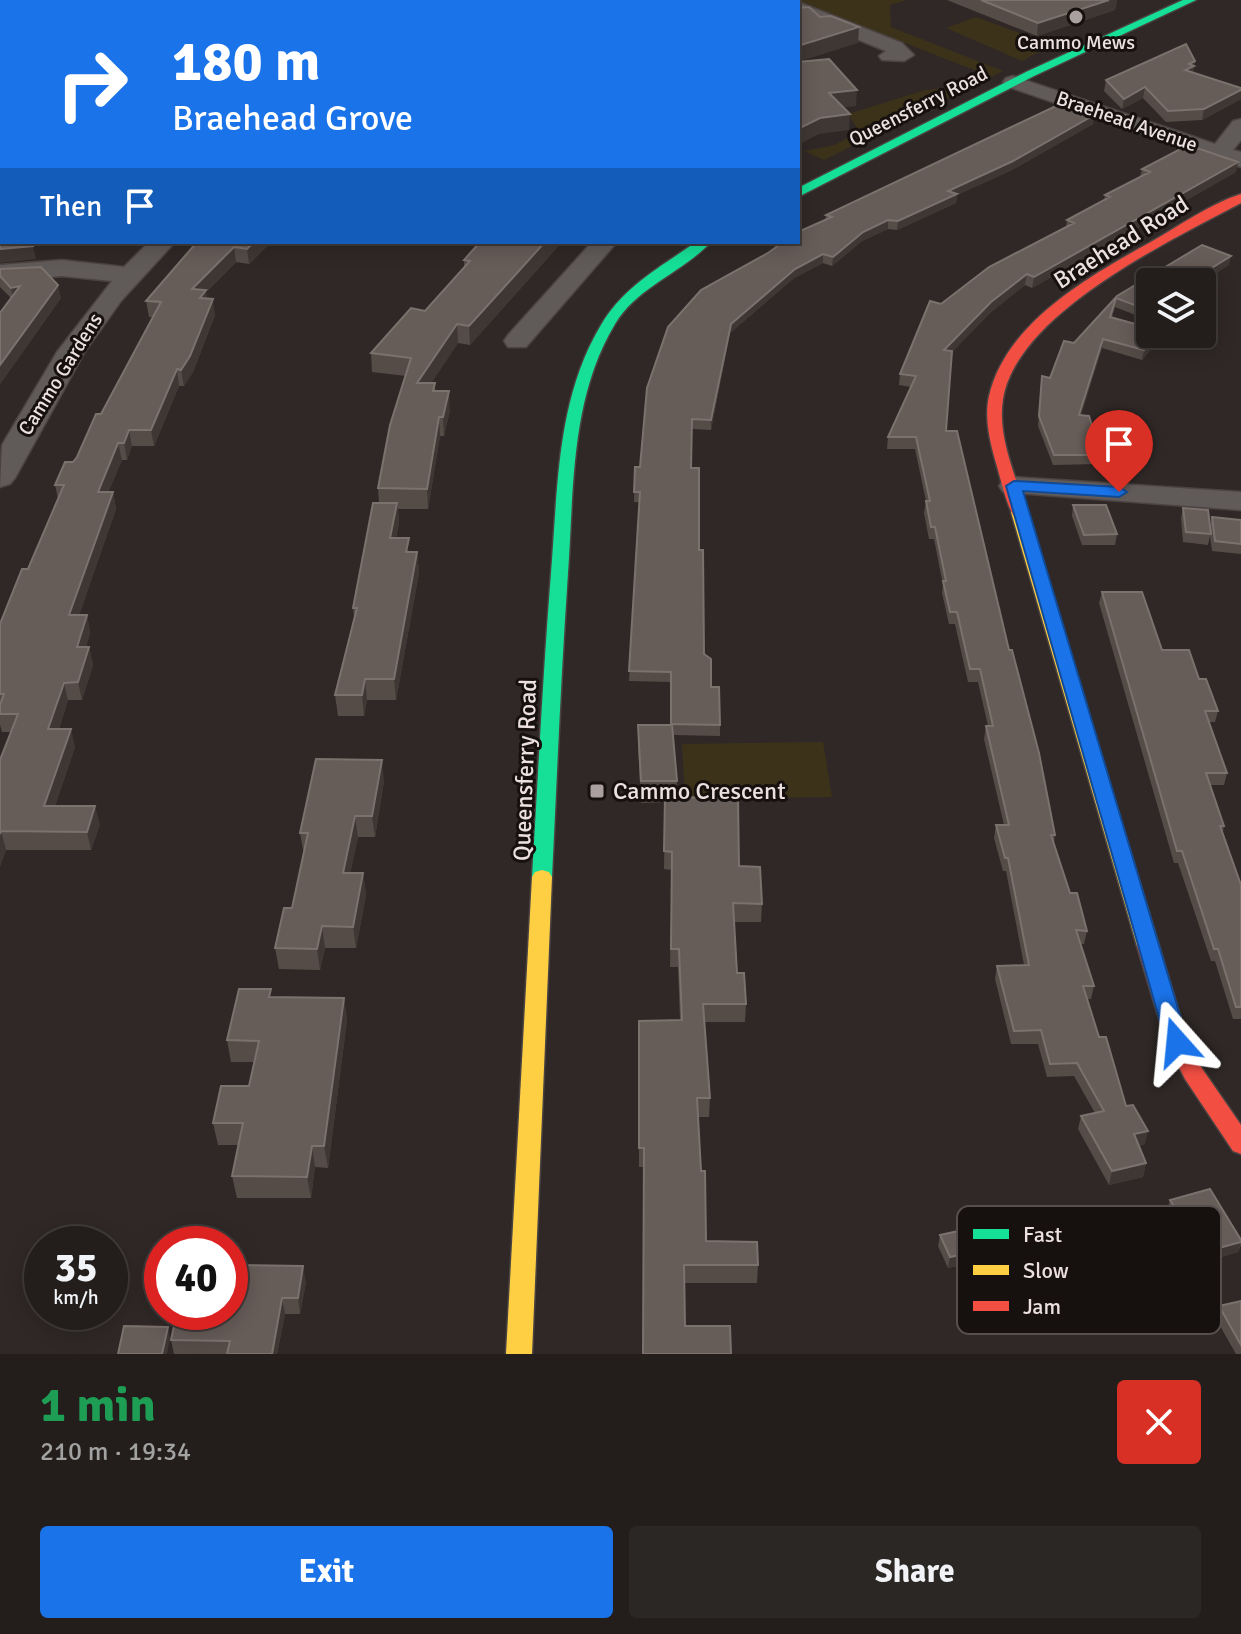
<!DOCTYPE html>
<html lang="en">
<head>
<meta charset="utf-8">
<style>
  :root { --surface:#231e1c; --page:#2b2725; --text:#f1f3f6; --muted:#a3a2a3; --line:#403c3b; --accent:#1a73e8 }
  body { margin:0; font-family:Signika,sans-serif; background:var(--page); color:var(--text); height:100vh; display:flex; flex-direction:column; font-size:30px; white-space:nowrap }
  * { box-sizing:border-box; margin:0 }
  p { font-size:26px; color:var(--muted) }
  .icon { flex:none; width:44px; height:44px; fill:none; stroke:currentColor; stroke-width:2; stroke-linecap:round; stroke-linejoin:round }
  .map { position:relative; height:1354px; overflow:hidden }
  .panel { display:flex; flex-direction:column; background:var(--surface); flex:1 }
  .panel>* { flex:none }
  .guide { position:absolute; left:0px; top:0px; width:800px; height:244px; box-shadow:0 4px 20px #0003,0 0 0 2px var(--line); background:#1a73e8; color:#fff; overflow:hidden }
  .buttons { position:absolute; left:1136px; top:268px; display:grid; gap:16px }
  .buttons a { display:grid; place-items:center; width:80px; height:80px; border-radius:8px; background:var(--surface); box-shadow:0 4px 20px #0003,0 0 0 2px var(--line); font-size:40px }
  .speed { position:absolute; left:24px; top:1226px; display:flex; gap:16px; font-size:40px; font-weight:700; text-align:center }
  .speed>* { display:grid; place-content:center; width:104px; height:104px; border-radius:50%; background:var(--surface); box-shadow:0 4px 20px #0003,0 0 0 2px var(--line); line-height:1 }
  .speed small { font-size:20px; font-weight:400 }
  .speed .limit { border:12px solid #d22; background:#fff; color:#111 }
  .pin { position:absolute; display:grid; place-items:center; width:68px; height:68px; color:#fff; margin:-82px -34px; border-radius:50% 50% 50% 0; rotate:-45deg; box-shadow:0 0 8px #0007 }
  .pin .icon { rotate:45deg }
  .me { position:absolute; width:88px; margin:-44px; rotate:342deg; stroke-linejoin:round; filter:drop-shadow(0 0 6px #0008) }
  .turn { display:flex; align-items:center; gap:28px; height:168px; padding:0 40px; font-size:36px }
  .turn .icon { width:104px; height:104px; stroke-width:2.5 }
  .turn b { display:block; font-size:56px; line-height:68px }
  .then { display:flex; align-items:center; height:76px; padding:0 40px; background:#0003; gap:16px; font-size:30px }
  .round { display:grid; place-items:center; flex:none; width:84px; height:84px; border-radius:8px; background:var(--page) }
  .overview { display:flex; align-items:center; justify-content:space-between; height:136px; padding:0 40px }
  h1 { font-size:48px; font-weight:700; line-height:60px; color:#1e9e55 }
  .primary-button { display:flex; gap:16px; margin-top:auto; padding:16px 40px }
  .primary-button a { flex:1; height:92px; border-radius:8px; background:var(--accent); color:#fff; font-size:32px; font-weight:700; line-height:92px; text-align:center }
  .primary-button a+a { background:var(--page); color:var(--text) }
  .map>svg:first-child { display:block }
  .green { fill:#3c321a }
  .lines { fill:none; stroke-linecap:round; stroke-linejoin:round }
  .street-casing { stroke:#4a4342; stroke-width:3 }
  .fast-casing { stroke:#4a4342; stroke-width:3 }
  .slow-casing { stroke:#4a4342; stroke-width:3 }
  .jam-casing { stroke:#4a4342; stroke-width:3 }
  .street { fill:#605a59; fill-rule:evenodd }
  .fast { fill:#16e098; fill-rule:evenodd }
  .slow { fill:#ffcf43; fill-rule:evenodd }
  .jam { fill:#f24e42; fill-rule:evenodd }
  .wall { fill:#554c47 }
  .shaded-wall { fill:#3f3733 }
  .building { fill:#665c58; stroke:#7b716d; stroke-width:2 }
  .route { fill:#1a73e8; stroke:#114b97; stroke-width:2 }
  .poi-dot { fill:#aaa09f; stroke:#16100f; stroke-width:3 }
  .labels { text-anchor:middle; stroke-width:6; stroke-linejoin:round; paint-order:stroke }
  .far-poi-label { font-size:20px; fill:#ece1e0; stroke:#16100f }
  .far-street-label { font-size:20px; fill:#ece1e0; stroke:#16100f }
  .street-label { font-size:24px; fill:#ece1e0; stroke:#16100f }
  .poi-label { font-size:24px; fill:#ece1e0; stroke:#16100f; text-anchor:start }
  .key { fill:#16100f; stroke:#564f4e; stroke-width:2 }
  .key-label { font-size:22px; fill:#ece1e0 }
</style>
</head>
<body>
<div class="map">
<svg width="1241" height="1354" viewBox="0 0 1241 1354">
  <rect width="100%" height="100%" fill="#2f2826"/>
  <g class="green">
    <polygon points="794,0 907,0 890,5 891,27 1003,71 824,160 804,151 835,145 859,131 848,114 925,90 948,88 982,73"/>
    <polygon points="976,17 1052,45 1022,61 946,28"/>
    <polygon points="823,742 832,797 685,799 682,744"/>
  </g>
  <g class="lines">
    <g class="street-casing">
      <g id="street">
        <polygon points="209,0 231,0 233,2 211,2"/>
        <polygon points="798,2 902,43 914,55 904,61 882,60 879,56 886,51 798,15"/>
        <polygon points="1013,76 1215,144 1233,121 1241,119 1241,140 1233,150 1241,152 1241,167 1006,86 1003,82 1006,78"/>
        <polygon points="149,242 175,242 121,301 84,353 15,478 10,484 0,487 2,445 57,352 112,281 62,276 0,281 0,265 62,260 124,267"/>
        <polygon points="592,242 617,242 526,347 508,347 504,341 508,335"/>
        <polygon points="1014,477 1241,492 1241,510 1003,492 999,486 1003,480"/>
      </g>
    </g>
    <g class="fast-casing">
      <g id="fast">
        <polygon points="1183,0 1196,0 1034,76 798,197 798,188 1026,72"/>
        <path d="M696 242H711C682 273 638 286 615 324 570 399 574 489 568 573 561 674 557 776 552 877L549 882H535L532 877C538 776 543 674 551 573 558 489 556 400 601 325 623 287 662 266 696 242Z"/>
      </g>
    </g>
    <g class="slow-casing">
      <g id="slow">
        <polygon points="1019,507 1027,512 1159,946 1155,952 1148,954 1141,952 1137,946 1011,512"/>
        <polygon points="542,870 549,872 552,877 532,1354 506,1354 532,877 535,872"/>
      </g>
    </g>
    <g class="jam-casing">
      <g id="jam">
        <path d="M1241 194V203C1170 241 1017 313 1003 399 997 437 1016 477 1027 512L1019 517 1013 515C1005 500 1001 480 996 463 990 442 984 418 989 396 1006 323 1088 277 1149 243 1178 227 1209 204 1241 194Z"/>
        <polygon points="1148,938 1155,940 1159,946 1188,1042 1201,1067 1241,1125 1241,1154 1233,1151 1185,1079 1166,1042 1137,946 1141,940"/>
      </g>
    </g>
    <use href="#street" class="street"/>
    <use href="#fast" class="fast"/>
    <use href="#slow" class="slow"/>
    <use href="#jam" class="jam"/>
  </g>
  <g class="wall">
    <polygon points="137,0 178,0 170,2 141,2"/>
    <polygon points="440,0 775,0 790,2 444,2"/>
    <polygon points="947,0 1117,0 1115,10 1037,36"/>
    <polygon points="1195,61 1193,72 1241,88 1241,99 1202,120 1166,122 1143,98 1122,109 1104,91 1106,80"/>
    <polygon points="1094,115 1093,124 1012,170 957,195 956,203 897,230 888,229 862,241 832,266 823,263 794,278 730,333 711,430 692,429 691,468 699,550 704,654 720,725 720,736 673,735 677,781 676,797 739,866 762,904 761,922 734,922 737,973 746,1004 745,1022 704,1022 710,1098 709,1117 698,1117 706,1241 758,1265 757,1283 684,1283 643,1354 644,1167 639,1167 639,1021 680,1020 678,967 670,967 672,870 664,869 665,802 641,803 638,747 638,725 671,725 671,682 629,681 639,502 634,502 635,467 640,467 647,388 825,220 826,215"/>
    <polygon points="1142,169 1236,172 1032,288 1025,285 990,313 952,352 946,431 1009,650 1055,835 1054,843 1070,893 1087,931 1084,944 1080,944 1094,986 1091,999 1087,999 1099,1037 1126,1106 1145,1144 1139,1146 1146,1163 1143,1177 1109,1185 1078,1129 1081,1116 1095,1113 1074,1076 1047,1077 1038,1044 1011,1044 995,979 997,966 1024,965 1006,871 1003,871 994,838 996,825 1004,825 984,739 986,726 988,726 978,682 968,682 955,624 949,624 942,593 943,585 934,539 929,539 924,513 926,501 915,449 887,449 888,437 911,387 899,385 900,374 1066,227 1067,220 1104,200 1105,195 1140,177"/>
    <polygon points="197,242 271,242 249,264 236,262 206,292 207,299 215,315 193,372 184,386 179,386 154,446 132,446 127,460 122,460 108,492 113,492 116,509 79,615 87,615 90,633 86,647 89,647 93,665 82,700 68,700 59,729 75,747 55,806 100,824 91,850 6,850 0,866 0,760 11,732 2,732 0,725 0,624 28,569 58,499 55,485 77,457 153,317 149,317 146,301"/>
    <polygon points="480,242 562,242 470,345 458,343 431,383 450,410 444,436 440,436 428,509 398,509 399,523 396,538 410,552 417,552 419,573 396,700 367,700 364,716 338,716 335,695 354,618 353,608 379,503 378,488 406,376 372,372 371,353 425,311 464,267 464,260"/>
    <polygon points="1229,265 1143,318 1115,307 1112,317 1159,340 1142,360 1102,348 1081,415 1101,455 1099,464 1053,465 1038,426 1042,376 1050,378 1074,343 1117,296"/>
    <polygon points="0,269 61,298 0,384 0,313 11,298 0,287"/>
    <polygon points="1073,505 1117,534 1115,545 1082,545 1072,516"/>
    <polygon points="1183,508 1210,526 1212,517 1241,520 1241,554 1212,551 1210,536 1208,545 1183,542 1181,518"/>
    <polygon points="1102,592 1162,650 1199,679 1218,711 1215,722 1209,722 1227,773 1224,785 1210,785 1224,826 1223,832 1241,885 1241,1019 1233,1019 1215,961 1211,961 1178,863 1174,863 1099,603"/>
    <polygon points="384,781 375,837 358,837 350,873 363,873 366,895 356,948 325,948 320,970 279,969 275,948 292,908 304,855 300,833"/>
    <polygon points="273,997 344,998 347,1020 328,1168 315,1167 311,1198 237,1198 232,1176 239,1145 218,1145 213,1123 249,1086 254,1062 231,1062 227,1040"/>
    <polygon points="1170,1200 1241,1240 1241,1245 1238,1252 1210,1260 1212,1264 1208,1275 1146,1292 1124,1253 1127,1242 1178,1228 1167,1211"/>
    <polygon points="940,1235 1033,1259 1097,1294 1001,1316 976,1262 948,1268 938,1246"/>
    <polygon points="306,1282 300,1314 285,1314 277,1354 174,1354 171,1340"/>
    <polygon points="1241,1301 1241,1354 1236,1354 1215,1317 1219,1306"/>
  </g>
  <g class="shaded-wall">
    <polygon points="150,0 178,0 170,2 151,2"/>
    <polygon points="1109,0 1117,0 1115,10 1037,36 1038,23"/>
    <polygon points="859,27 858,43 798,62 798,46"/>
    <polygon points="2,34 2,48 0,50 0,36"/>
    <polygon points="1195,61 1192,76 1183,81 1189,64"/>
    <polygon points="1145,87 1143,98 1122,109 1124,99"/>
    <polygon points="857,90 856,106 828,109 829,93"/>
    <polygon points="1241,90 1241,99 1202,120 1204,109"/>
    <polygon points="850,114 849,130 819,134 798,145 798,129 820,118"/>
    <polygon points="1094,115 1093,124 1012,170 957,195 956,203 897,230 898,221 948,191"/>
    <polygon points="1238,162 1236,172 1032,288 1034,277"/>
    <polygon points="0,174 2,174 2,187 0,188"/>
    <polygon points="888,220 888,229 862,241 832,266 833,257 863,232"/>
    <polygon points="254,242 271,242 249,264 247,249"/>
    <polygon points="545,242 562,242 470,345 469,326"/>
    <polygon points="33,246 36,259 0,263 0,249"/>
    <polygon points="234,247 236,262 206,292 208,306 192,289"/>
    <polygon points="823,254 823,263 794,278 730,333 711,430 711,420 731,324 795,269"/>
    <polygon points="1231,256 1229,265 1202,282 1189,282"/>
    <polygon points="1027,274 1025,285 990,313 943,361 944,350 991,302"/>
    <polygon points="58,285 61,298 0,384 0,365"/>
    <polygon points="20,286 14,302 11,288"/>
    <polygon points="213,299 215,315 193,372 184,386 181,370"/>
    <polygon points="1150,306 1150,314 1143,318 1145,309"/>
    <polygon points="457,324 458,343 418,402 417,383"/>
    <polygon points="1158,334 1160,334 1159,340 1142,360 1144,350"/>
    <polygon points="1103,339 1102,348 1078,425 1079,415"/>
    <polygon points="177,369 179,386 154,446 151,430"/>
    <polygon points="449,391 450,410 444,436 443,417"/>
    <polygon points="439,417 440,436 428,509 427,489"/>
    <polygon points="129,430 132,446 127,460 124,443"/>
    <polygon points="118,443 122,460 102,508 98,492"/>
    <polygon points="113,492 116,509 73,633 69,615"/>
    <polygon points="397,503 399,523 392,558 390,538"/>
    <polygon points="417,552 419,573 396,700 394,679"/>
    <polygon points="87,615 90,633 81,665 77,647"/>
    <polygon points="89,647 93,665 82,700 78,682"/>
    <polygon points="365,679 367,700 364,716 362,695"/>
    <polygon points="64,683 68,700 53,747 48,729"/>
    <polygon points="71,729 75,747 49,824 44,806"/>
    <polygon points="382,760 384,781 375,837 372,816"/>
    <polygon points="95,806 100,824 91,850 87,832"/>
    <polygon points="355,816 358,837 346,895 343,873"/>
    <polygon points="1,831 6,850 0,866 0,834"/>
    <polygon points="363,873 366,895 356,948 353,927"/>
    <polygon points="322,926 325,948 320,970 317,949"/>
    <polygon points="344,998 347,1020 328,1168 324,1146"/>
    <polygon points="1148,1131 1145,1144 1130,1148 1134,1134"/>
    <polygon points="312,1146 315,1167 311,1198 307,1177"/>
    <polygon points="1146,1163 1143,1177 1109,1185 1112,1171"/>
    <polygon points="1241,1242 1238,1252 1201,1263 1204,1252"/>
    <polygon points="979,1251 976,1262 948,1268 950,1257"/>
    <polygon points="1212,1264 1208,1275 1146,1292 1150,1281"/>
    <polygon points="303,1266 306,1282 300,1314 298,1298"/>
    <polygon points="1100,1283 1097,1294 1001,1316 1004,1305"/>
    <polygon points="282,1298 285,1314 277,1354 272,1354"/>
    <polygon points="168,1327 170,1338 167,1354 162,1354"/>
  </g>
  <g class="building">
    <polygon points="0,0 25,0 30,2 2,2 2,16 0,15"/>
    <polygon points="477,0 788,0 790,2 478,2"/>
    <polygon points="981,0 1109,0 1038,23"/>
    <polygon points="809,7 820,17 831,16 859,27 798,46 798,8"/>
    <polygon points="1186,44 1195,61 1189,64 1194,66 1185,70 1241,88 1241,90 1204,109 1168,111 1145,87 1124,99 1106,80"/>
    <polygon points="829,59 857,90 829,93 850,114 820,118 798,129 798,62"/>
    <polygon points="0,66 2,66 2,149 1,138 0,139"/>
    <polygon points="1060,104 1094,115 1013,161 948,191 957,194 898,221 888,220 863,232 833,257 823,254 795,269 731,324 711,420 692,419 691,468 699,468 699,550 703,550 704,654 711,659 711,687 719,687 720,725 671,724 671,672 629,671 640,492 634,492 635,467 640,467 647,388 668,327 701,290 768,253 783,242 798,242 798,232 832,217 826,215"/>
    <polygon points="1188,145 1238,162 1034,277 1027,274 991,302 944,350 952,351 946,431 957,431 1009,650 1012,650 1039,753 1055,835 1051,835 1070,893 1077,893 1087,931 1076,930 1094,986 1083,986 1099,1037 1106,1037 1126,1106 1133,1105 1148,1131 1134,1134 1146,1163 1112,1171 1081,1116 1104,1111 1077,1063 1050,1064 1041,1030 1014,1031 997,966 1029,965 1008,858 1005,858 996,825 1009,825 986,726 993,726 980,669 970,669 957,612 950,612 943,581 946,581 935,527 931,527 926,501 930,501 916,437 888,437 916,376 900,374 930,301 941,304 989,267 1074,223 1067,220 1110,197 1105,195 1150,172 1142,169"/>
    <polygon points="2,154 2,174 0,174 0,156"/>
    <polygon points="0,227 2,227 2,242 32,242 33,246 0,249"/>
    <polygon points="197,242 254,242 247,249 234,247 192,289 206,290 200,298 213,299 190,356 181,370 177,369 151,430 129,430 124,443 118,443 98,492 113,492 69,615 87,615 77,647 89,647 78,682 64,683 48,729 71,729 44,806 95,806 87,832 1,831 0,834 0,760 18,714 0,714 0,705 4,694 0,694 0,624 22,569 28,569 64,485 55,485 65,462 73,462 77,457 96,414 101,414 161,302 146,301"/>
    <polygon points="480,242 545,242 469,326 457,324 417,383 435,383 433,391 449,391 443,417 439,417 427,489 378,488 390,425 411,358 371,353 411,308 425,311 470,261 464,260"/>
    <polygon points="1202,245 1231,256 1189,282 1150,282 1150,306 1145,309 1116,298 1110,317 1150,328 1150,334 1158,334 1144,350 1103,339 1079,415 1089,416 1101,455 1054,455 1039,416 1042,376 1050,378 1064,341 1074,343 1117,296"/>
    <polygon points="41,267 58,285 0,365 0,313 20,286 11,288 0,276 0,269"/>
    <polygon points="373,503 397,503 390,538 409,538 406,552 417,552 394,679 365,679 362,695 335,695 357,608 353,608"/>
    <polygon points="1073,505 1106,505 1117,534 1084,535"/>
    <polygon points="1183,508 1208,510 1211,534 1186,532"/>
    <polygon points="1212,517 1241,520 1241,544 1215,541"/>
    <polygon points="1102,592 1142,592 1162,650 1189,650 1199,679 1206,679 1218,711 1205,711 1227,773 1206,773 1224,826 1220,826 1241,885 1241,1007 1236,1007 1218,949 1214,949 1182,851 1177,851"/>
    <polygon points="638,725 672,725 677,781 641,781"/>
    <polygon points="316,759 382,760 372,816 355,816 343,873 363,873 353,927 322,926 317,949 275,948 284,908 292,908 308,833 300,833"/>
    <polygon points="665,797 738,798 739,866 760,867 762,904 733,903 737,973 744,973 746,1004 703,1004 710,1098 697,1098 701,1171 705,1171 706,1241 757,1242 758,1265 684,1265 685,1326 730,1326 731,1354 643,1354 644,1148 639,1148 639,1021 682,1020 679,949 671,949 672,852 664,851"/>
    <polygon points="239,989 271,989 269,997 344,998 324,1146 312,1146 307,1177 232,1176 243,1123 213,1123 221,1086 249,1086 259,1041 227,1040"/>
    <polygon points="1210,1189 1241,1240 1241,1242 1204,1252 1212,1264 1150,1281 1127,1242 1187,1226 1170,1200"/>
    <polygon points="1014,1219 1033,1259 1081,1248 1100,1283 1004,1305 979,1251 950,1257 940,1235"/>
    <polygon points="230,1265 303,1266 298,1298 282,1298 272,1354 227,1354 230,1341 171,1340 177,1312 230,1312"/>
    <polygon points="1241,1301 1241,1345 1219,1306"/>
    <polygon points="124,1326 168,1327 162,1354 118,1354"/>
  </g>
  <polygon class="route" points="1014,481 1119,487 1127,492 1119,497 1023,491 1188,1042 1185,1048 1169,1048 1166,1042 1006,486"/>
  <g class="poi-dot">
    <circle cx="1076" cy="17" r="8"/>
    <rect x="589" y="783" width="16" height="16" rx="4"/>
  </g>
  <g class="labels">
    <g class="far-poi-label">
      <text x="1076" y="49">Cammo Mews</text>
    </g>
    <g class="far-street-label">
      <text transform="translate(918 106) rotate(-27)" y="7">Queensferry Road</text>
      <text transform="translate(1127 121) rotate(19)" y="7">Braehead Avenue</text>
      <text transform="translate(60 374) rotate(-58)" y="7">Cammo Gardens</text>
    </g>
    <g class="street-label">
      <text transform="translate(1121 242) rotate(-32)" y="8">Braehead Road</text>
      <text transform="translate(525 770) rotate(-88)" y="8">Queensferry Road</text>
    </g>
    <g class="poi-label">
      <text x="613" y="799">Cammo Crescent</text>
    </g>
  </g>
  <rect x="957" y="1206" width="264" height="128" rx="12" class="key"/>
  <rect x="973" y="1229" width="36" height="10" fill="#16e098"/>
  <rect x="973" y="1265" width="36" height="10" fill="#ffcf43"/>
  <rect x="973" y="1301" width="36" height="10" fill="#f24e42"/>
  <g class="key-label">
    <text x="1023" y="1242">Fast</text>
    <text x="1023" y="1278">Slow</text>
    <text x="1023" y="1314">Jam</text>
  </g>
</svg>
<div class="buttons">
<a><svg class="icon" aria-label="layers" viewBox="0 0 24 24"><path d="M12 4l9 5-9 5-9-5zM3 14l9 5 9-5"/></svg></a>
</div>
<div class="speed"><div>35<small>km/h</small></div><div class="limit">40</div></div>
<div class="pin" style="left:1119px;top:492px;background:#d93025"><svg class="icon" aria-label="arrive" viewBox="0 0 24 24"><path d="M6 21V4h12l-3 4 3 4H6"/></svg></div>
<svg class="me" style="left:1177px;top:1042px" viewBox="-20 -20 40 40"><path d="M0-17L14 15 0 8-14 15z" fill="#1a73e8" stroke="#fff" stroke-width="4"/></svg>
<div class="guide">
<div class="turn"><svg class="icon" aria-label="right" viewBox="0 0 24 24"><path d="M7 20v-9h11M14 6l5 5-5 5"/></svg><div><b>180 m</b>Braehead Grove</div></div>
<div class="then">Then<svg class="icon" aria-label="arrive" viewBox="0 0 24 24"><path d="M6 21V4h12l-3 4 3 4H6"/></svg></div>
</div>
</div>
<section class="panel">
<div class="overview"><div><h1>1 min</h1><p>210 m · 19:34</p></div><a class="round" style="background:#d93025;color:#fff"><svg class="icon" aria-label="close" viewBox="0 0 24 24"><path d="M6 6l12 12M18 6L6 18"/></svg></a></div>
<div class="primary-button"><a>Exit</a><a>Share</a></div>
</section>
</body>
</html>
